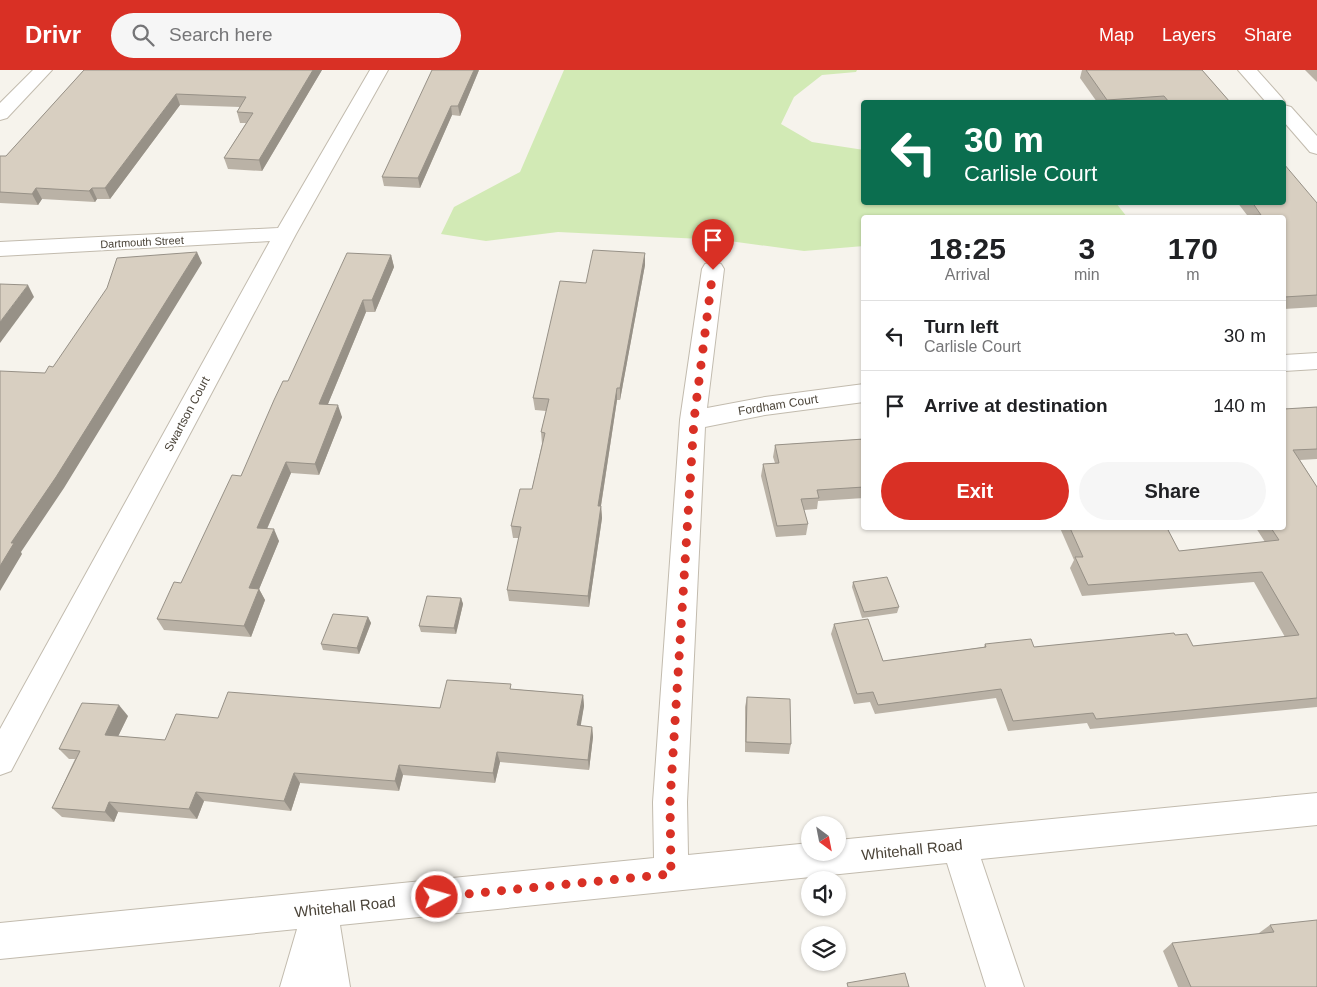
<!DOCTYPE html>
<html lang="en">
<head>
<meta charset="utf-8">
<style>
  :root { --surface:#fff; --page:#f6f6f6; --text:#202124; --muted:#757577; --line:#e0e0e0; --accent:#d93025 }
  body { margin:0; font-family:Helvetica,sans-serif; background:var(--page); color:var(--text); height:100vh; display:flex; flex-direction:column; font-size:19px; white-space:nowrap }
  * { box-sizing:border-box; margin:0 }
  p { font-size:16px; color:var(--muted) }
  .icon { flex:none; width:28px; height:28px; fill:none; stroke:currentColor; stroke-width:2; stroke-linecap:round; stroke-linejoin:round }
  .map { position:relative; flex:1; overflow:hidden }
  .details { position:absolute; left:861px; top:145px; width:425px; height:315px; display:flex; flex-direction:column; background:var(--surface); border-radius:5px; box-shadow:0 1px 4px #0004 }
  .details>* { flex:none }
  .hud { position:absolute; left:861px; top:30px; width:425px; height:105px; border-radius:5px; box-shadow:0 1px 4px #0004; background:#0b6e4f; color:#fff; overflow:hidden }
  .needle { width:32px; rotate:148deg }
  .fabs { position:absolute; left:801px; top:746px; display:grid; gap:10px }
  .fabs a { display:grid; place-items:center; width:45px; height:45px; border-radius:50%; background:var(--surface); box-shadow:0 1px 4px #0004; font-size:25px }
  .pin { position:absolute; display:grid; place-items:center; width:42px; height:42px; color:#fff; margin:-51px -21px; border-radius:50% 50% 50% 0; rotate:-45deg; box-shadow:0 0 5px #0007 }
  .pin .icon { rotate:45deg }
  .me { position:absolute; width:55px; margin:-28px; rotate:84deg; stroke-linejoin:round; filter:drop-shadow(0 0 4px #0008) }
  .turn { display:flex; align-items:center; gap:18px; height:105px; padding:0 20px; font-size:22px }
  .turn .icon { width:65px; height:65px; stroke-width:2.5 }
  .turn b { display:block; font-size:35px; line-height:42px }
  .eta { display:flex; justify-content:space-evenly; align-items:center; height:85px; text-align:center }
  .eta b { font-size:30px; font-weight:700; line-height:35px }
  .primary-button { display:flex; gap:10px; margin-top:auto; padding:10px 20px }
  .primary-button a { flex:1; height:58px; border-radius:30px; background:var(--accent); color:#fff; font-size:20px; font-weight:700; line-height:58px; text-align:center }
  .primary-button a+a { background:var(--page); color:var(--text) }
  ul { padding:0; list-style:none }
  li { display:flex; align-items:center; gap:15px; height:70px; padding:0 20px; border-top:1px solid var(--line) }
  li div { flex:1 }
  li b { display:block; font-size:19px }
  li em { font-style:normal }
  header { display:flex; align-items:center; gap:30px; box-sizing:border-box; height:70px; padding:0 25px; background:var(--accent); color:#fff }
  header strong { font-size:24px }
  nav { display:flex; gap:28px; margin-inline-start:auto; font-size:18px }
  .search { width:350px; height:45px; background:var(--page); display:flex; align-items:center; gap:12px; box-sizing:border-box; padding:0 18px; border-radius:28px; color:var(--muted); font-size:19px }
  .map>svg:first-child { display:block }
  .green { fill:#d2eab5 }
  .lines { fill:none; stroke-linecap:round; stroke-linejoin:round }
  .minor-casing { stroke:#c2bbae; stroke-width:2 }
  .minor { fill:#fff; fill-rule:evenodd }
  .wall { fill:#bab2a6 }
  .shaded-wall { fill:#979187 }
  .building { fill:#d8cfc1; stroke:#979187 }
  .route { stroke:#d93025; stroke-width:9; stroke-dasharray:0 16.2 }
  .labels { text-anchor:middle; stroke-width:4; stroke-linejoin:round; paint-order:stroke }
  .far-street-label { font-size:11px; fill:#4b4439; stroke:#fff }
  .street-label { font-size:12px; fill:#4b4439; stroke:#fff }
  .near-street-label { font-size:15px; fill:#4b4439; stroke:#fff }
</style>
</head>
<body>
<header>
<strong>Drivr</strong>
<div class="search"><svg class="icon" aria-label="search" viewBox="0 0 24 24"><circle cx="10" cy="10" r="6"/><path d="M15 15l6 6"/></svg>Search here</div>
<nav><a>Map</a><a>Layers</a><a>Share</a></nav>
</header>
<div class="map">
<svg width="1317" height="917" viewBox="0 0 1317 917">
  <rect width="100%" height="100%" fill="#f6f3ec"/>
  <polygon class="green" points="564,0 857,0 856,2 822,5 794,27 781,54 812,72 864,80 864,132 1116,133 1127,147 864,148 864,176 804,181 722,170 558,162 486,171 441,164 454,137 520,102"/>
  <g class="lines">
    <g class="minor-casing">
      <g id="minor">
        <polygon points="33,0 52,0 7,48 0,50 0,33"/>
        <polygon points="370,0 388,0 296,164 11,701 0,705 0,659 270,171 0,186 0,172 278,158"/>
        <polygon points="1238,0 1257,0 1282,28 1285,32 1284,34 1266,32"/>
        <polygon points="1284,35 1291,37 1317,66 1317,84 1310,82 1284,52"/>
        <polygon points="713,192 721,194 724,199 707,338 765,327 864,314 864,332 765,345 705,357 687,732 688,785 810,773 810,782 838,782 838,770 1317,723 1317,755 981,789 1024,917 986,917 947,793 340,855 350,917 280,917 297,859 0,889 0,853 654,788 653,732 680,350 702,199 705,194"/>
        <polygon points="1317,283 1317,299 1284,301 1284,285"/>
      </g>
    </g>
    <use href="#minor" class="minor"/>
  </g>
  <g class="wall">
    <polygon points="84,0 322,0 262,101 228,99 224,88 246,53 240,53 237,42 240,37 180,35 110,129 97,129 95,132 42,129 38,135 0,133 0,86 6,86"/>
    <polygon points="479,0 460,46 452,45 420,118 384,116 382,107"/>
    <polygon points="1082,0 1202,0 1230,32 1097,32 1080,8"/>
    <polygon points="1305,0 1317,0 1317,12"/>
    <polygon points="1237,132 1317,133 1317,237 1284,239 1284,148 1223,148 1223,147 1247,145"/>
    <polygon points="645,183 645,195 620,330 617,330 601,436 602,448 589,537 509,531 507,520 519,468 513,468 511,456 532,419 542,374 541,362 546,341 535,340 533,328 586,213"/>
    <polygon points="391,185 394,197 375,242 366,242 328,334 342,347 319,405 291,403 267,459 279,471 259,519 265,530 251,567 164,560 157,549 181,513 241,406 288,311"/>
    <polygon points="1317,337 1317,389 1300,390 1317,417 1317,637 1090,659 1087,653 1008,661 996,628 875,644 870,632 854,634 831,564 834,554 883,591 984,577 985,574 1034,577 1175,565 1193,576 1285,567 1254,512 1082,526 1070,498 1074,490 1060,458 1167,458 1179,481 1265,472 1256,458 1284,458 1284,339"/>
    <polygon points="864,369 864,428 818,431 817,439 804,440 808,454 806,465 776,467 761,406 763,394 775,393 773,387 775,375"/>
    <polygon points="853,512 899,537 897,543 862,548 852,517"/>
    <polygon points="461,528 463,534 456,564 421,562 419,556"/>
    <polygon points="368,547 371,553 359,584 323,580 321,574"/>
    <polygon points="512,619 583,625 584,636 580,656 592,657 593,667 589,700 500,692 495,713 403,705 399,721 300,713 291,741 204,731 197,749 118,742 114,752 62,747 52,738 75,689 69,689 59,679 128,646 118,666 165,670 218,648 440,638"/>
    <polygon points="747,627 791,674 789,684 745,682 745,637"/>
    <polygon points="1270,855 1317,917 1178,917 1163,881 1172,873 1260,864 1259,863"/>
  </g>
  <g class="shaded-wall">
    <polygon points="313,0 322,0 262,101 259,90"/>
    <polygon points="474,0 479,0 460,46 458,36"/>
    <polygon points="176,24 180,35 110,129 105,118"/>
    <polygon points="451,36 452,45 420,118 418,108"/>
    <polygon points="36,118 42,129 38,135 32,124"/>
    <polygon points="92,118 97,129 95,132 89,121"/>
    <polygon points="197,182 202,193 64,418 21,482 22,484 0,521 0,496 11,473"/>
    <polygon points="645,183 645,195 620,330 620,318"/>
    <polygon points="391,185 394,197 375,242 372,230"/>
    <polygon points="28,215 34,227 0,273 0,252"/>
    <polygon points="363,230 366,242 323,346 319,334"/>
    <polygon points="617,318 617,330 599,448 598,436"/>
    <polygon points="338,335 342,347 319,405 315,394"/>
    <polygon points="286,392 291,403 262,470 257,458"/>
    <polygon points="601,436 602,448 589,537 588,526"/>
    <polygon points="274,459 279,471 255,529 249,518"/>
    <polygon points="259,519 265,530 251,567 244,556"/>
    <polygon points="461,528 463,534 456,564 454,558"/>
    <polygon points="368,547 371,553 359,584 357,578"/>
    <polygon points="583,625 584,636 579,666 577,655"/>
    <polygon points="119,635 128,646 114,675 105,665"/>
    <polygon points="592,657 593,667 589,700 588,690"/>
    <polygon points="497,682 500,692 495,713 493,703"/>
    <polygon points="399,695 403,705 399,721 395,711"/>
    <polygon points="294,703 300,713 291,741 284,731"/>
    <polygon points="196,722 204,731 197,749 189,739"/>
    <polygon points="109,732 118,742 114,752 105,742"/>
  </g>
  <g class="building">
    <polygon points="84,0 313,0 259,90 224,88 253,43 237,42 246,27 176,24 105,118 92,118 89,121 36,118 32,124 0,122 0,86 6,86"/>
    <polygon points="432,0 474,0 458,36 451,36 418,108 382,107"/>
    <polygon points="1086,0 1202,0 1230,32 1169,32 1164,26 1107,30"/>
    <polygon points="1284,94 1317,133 1317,225 1284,227 1284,148 1224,148 1223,147 1261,145 1252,132 1284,132"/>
    <polygon points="593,180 645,183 620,318 617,318 598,436 601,436 588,526 507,520 521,457 511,456 520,419 532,419 545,363 541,362 549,329 533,328 560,211 586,213"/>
    <polygon points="197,182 56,407 11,473 14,473 0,496 0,301 45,303 49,296 53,297 107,218 117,188"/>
    <polygon points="347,183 391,185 372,230 363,230 319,334 338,335 315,394 286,392 257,458 274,459 249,518 259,519 244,556 157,549 174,512 181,513 232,405 241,406 274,330 283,311 288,311"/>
    <polygon points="0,214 28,215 0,252"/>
    <polygon points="1317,337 1317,379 1293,380 1317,417 1317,628 1096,649 1093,643 1013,651 1001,619 878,635 873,622 857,624 834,554 868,549 883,591 986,577 985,574 1031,569 1034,577 1174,563 1175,565 1187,564 1193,576 1299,565 1262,502 1088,515 1075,487 1083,487 1070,458 1167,458 1179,481 1279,470 1271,458 1284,458 1284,339"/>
    <polygon points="864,369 864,417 817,420 819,428 801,429 808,454 777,456 763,394 779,393 775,375"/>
    <polygon points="887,507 899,537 864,542 853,512"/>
    <polygon points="427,526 461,528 454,558 419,556"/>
    <polygon points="333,544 368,547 357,578 321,574"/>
    <polygon points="447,610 511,614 510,619 583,625 577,655 592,657 588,690 497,682 493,703 399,695 395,711 294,703 284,731 196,722 189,739 109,732 105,742 52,738 80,681 59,679 82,633 119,635 105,665 165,670 176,644 218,648 228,622 440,638"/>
    <polygon points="747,627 790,629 791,674 746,672"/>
    <polygon points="1317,850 1317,917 1191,917 1172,873 1274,862 1270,855"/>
    <polygon points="905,903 909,917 848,917 847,913"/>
  </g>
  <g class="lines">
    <polyline class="route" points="437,827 671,804 670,732 694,350 713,200"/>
  </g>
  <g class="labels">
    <g class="far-street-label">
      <text transform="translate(142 172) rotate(-3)" y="4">Dartmouth Street</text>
    </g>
    <g class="street-label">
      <text transform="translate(778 335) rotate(-9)" y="4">Fordham Court</text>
      <text transform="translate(187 344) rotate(-62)" y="4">Swartson Court</text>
    </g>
    <g class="near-street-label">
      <text transform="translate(912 780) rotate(-6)" y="5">Whitehall Road</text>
      <text transform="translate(345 837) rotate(-6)" y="5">Whitehall Road</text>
    </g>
  </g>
</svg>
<div class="fabs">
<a><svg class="needle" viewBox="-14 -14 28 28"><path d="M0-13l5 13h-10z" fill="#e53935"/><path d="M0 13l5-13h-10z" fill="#757577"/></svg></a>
<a><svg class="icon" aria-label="sound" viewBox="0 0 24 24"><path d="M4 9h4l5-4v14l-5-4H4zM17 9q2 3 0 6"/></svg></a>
<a><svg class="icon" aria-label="layers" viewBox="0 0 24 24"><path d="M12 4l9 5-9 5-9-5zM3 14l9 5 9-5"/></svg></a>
</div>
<div class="pin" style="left:713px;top:200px;background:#d93025"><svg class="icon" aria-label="arrive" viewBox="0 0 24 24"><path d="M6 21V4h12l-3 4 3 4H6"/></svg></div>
<svg class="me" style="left:437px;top:827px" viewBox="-20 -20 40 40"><circle r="17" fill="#d93025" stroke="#fff" stroke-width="3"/><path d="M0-11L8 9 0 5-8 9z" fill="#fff"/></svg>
<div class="hud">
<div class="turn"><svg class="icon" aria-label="left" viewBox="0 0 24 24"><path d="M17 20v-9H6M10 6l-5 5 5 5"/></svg><div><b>30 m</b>Carlisle Court</div></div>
</div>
<section class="details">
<div class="eta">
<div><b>18:25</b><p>Arrival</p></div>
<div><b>3</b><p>min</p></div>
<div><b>170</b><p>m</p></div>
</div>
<ul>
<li><svg class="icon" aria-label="left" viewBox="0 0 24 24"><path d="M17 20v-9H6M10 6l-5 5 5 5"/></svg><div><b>Turn left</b><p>Carlisle Court</p></div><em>30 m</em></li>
<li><svg class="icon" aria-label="arrive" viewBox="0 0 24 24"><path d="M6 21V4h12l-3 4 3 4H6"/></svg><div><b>Arrive at destination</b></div><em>140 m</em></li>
</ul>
<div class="primary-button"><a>Exit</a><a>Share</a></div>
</section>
</div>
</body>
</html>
